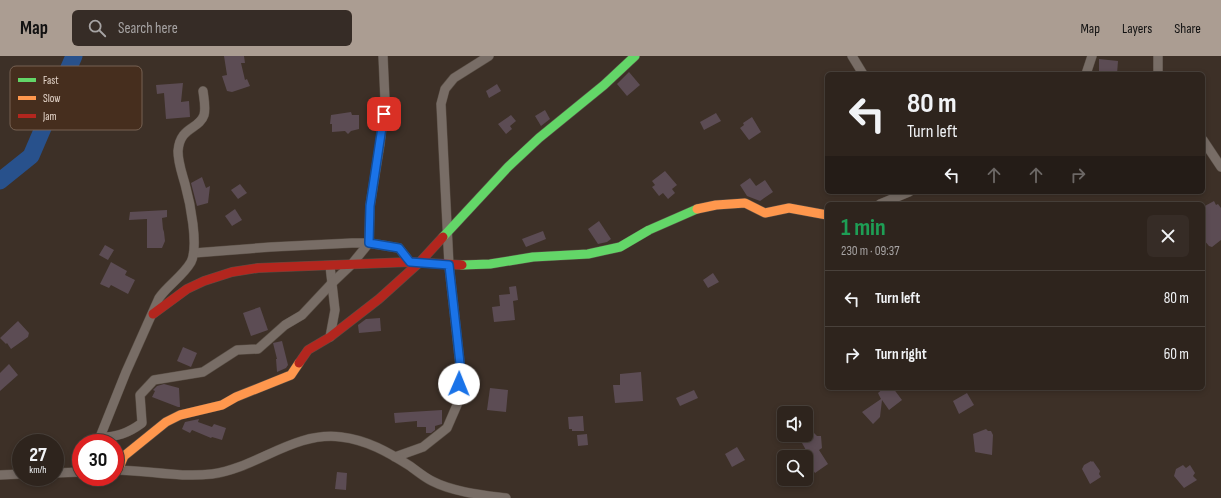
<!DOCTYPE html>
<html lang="en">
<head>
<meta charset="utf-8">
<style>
  :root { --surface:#2e241d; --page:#362c26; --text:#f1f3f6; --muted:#a7a4a4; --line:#49413b; --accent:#ab9d92 }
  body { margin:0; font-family:"Sofia Sans Condensed",sans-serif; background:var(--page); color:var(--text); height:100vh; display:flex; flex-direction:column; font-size:15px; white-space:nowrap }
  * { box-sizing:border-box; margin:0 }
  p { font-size:13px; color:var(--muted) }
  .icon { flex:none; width:22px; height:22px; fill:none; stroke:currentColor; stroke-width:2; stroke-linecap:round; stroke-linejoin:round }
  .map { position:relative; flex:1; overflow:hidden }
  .side { position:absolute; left:825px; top:146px; width:380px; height:188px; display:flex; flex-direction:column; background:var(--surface); border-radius:6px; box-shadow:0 2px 6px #0003,0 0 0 1px var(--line) }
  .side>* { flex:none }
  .guide { position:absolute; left:825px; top:16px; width:380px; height:122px; border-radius:6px; box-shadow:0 2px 6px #0003,0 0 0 1px var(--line); background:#2e241d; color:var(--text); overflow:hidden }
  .buttons { position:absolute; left:777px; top:350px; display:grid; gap:8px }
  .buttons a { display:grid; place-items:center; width:36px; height:36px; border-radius:6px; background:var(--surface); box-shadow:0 2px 6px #0003,0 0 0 1px var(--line); font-size:20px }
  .speed { position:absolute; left:12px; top:378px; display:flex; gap:8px; font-size:20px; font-weight:700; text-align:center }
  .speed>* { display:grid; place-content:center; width:52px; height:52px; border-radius:50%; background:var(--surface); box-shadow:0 2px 6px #0003,0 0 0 1px var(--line); line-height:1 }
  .speed small { font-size:10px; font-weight:400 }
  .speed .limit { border:6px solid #d22; background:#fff; color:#111 }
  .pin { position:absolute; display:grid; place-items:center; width:34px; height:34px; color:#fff; margin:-17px; border-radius:8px; box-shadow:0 2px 6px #0006 }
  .me { position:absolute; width:44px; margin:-22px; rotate:1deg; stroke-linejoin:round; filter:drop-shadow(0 0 3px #0008) }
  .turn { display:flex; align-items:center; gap:14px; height:84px; padding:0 16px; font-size:18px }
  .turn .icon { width:52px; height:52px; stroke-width:2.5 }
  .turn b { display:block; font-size:28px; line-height:34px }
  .lanes { display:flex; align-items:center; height:38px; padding:0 16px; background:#0003; justify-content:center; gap:20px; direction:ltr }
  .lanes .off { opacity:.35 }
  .round { display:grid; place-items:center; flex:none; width:42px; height:42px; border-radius:6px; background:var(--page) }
  .head { display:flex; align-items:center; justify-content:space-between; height:68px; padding:0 16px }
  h1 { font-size:24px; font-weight:700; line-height:30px; color:#1e9e55 }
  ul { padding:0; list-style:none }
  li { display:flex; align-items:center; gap:12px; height:56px; padding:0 16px; border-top:1px solid var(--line) }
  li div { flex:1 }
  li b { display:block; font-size:15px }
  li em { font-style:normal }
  header { display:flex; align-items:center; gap:24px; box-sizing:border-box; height:56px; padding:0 20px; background:var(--accent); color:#111 }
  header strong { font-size:19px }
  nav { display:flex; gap:22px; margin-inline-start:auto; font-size:14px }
  .search { width:280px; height:36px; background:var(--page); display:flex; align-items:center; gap:10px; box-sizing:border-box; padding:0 14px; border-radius:6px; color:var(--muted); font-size:15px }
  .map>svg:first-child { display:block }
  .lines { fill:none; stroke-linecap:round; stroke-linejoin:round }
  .river { stroke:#28518c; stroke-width:17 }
  .building { fill:#5c4c54 }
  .street-casing { stroke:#594e45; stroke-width:10 }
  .fast-casing { stroke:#594e45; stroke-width:10 }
  .slow-casing { stroke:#594e45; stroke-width:10 }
  .jam-casing { stroke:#594e45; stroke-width:10 }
  .street { stroke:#786d66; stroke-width:9 }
  .fast { stroke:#63d668; stroke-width:9 }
  .slow { stroke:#ff974d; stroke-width:9 }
  .jam { stroke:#b3261e; stroke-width:9 }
  .route-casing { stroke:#114b97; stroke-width:10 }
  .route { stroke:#1a73e8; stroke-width:7 }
  .key { fill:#462e1e; stroke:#766152; stroke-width:1 }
  .key-label { font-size:11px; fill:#e6d7cc }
</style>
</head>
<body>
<header>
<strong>Map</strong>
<div class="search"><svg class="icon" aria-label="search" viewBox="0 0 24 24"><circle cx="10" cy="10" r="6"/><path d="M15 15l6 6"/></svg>Search here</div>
<nav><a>Map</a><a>Layers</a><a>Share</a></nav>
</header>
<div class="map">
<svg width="1221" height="442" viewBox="0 0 1221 442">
  <rect width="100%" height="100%" fill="#3d3027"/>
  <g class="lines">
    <polyline class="river" points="0,125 31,100 74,0"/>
  </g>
  <g class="building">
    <polygon points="224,0 244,0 245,7 241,7 245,24 247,23 250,30 232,36 227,35 222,20 227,19"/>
    <polygon points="1099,3 1118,5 1117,18 1099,18"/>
    <polygon points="629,16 640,29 627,40 617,28"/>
    <polygon points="183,27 181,46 189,45 190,61 166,63 164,37 157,38 156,29"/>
    <polygon points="497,28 501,35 489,42 486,35"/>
    <polygon points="545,54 550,63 541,70 535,60"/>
    <polygon points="351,56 352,59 359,59 359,73 351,75 348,78 345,75 332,76 332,68 330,68 331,59"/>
    <polygon points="716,57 721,65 704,74 700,66"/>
    <polygon points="511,59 516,65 510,70 512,73 506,78 498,68"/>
    <polygon points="752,61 761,76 749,84 740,72 744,69 743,67"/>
    <polygon points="665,115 677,129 672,133 675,137 668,143 663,137 659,140 652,131 655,129 652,125"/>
    <polygon points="202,121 206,132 210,130 208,147 197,150 191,127"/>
    <polygon points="750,122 756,130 765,124 773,136 760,145 747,140 740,129"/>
    <polygon points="240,128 247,137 238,143 231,134"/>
    <polygon points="1214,145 1216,149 1218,148 1221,152 1221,184 1212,191 1209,190 1203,183 1203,151"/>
    <polygon points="235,153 242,164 232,170 225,160"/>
    <polygon points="167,154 167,161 162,162 163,173 164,176 165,185 162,192 147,192 147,163 129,164 130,156"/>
    <polygon points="599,165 611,183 607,186 598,188 588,173"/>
    <polygon points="543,175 546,183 526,191 522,183"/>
    <polygon points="105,189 114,194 108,204 99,199"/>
    <polygon points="111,206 127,215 125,219 135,224 128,238 111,229 109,232 100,228"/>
    <polygon points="713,217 719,226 708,232 703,224"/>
    <polygon points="516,230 518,244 513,245 515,264 494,266 492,251 500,250 499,239 510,238 509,231"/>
    <polygon points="260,251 268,274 251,280 243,257"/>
    <polygon points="380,262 381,275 359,277 358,269 366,263"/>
    <polygon points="18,265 29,277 28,281 11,293 7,287 6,288 0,282"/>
    <polygon points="282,285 288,309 286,312 277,316 276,303 277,303 273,287"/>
    <polygon points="183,291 197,297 191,311 177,305"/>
    <polygon points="9,308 18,319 0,335 0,317"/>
    <polygon points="641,316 643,345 615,347 613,329 620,329 620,318"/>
    <polygon points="164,328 179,332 180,351 178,351 152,341 155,335 153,334 157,330"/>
    <polygon points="490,332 508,334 506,356 487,354"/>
    <polygon points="884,332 893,332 902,344 889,354 882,344 880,361 873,368 862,356 881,343 878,337"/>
    <polygon points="694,334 698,342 680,350 676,342"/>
    <polygon points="967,337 974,349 959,358 953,345"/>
    <polygon points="442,354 442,368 435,370 435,374 431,377 426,377 426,371 417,371 417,365 395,367 394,357"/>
    <polygon points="583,360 584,375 572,375 572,373 569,373 568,361"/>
    <polygon points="199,363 198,366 212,371 214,368 226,372 222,384 212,381 211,382 192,374 190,377 182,373 185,366"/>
    <polygon points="986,373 988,375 991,375 993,379 992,399 975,396 973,378"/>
    <polygon points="813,376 817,380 821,380 822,392 819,394 828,408 815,417 807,406 811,403 802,387 803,383"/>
    <polygon points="587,378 588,389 578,390 577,379"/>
    <polygon points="737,391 745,404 732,411 725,398"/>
    <polygon points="1091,405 1092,406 1093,405 1100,415 1099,418 1101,421 1090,428 1082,413 1084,409"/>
    <polygon points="1183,409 1186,412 1190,409 1195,417 1193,420 1197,424 1184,432 1174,420 1176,413"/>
    <polygon points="337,416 347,417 346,434 335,433"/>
  </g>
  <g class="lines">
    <g class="street-casing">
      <g id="street">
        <polyline points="852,0 863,18"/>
        <polyline points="1086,18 1092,0"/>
        <polyline points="1158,18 1158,0"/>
        <polyline points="1203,84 1221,111"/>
        <polyline points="880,148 909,136"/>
        <polyline points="194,197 271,191 352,187 369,187 399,192 410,206"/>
        <polyline points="330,281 335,254 330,210"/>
        <path d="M100 382C118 380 127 378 142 367L140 339 154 324 203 316 237 294 258 293 285 269 302 259 332 227 351 209 369 187 370 150 380 88 385 44 383 0"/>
        <path d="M98 386 126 316 159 242C168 229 183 220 191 206 199 190 190 146 185 128 182 117 178 107 178 95 180 70 199 74 204 59 206 52 204 43 203 35"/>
        <polyline points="395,401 423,391 447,372 457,349 461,317 449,209 441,48 445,33 454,22 489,0"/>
        <path d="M115 414C147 414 179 422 212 418 257 412 294 375 341 381 367 384 388 396 410 410 417 415 424 421 432 425 453 436 483 439 506 442"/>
        <polyline points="55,417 81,416"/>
        <polyline points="0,419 21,418"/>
      </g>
    </g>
    <g class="fast-casing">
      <g id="fast">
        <polyline points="443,181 508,111 539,82 604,29 635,0"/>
        <polyline points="462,209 490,208 533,201 588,198 620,191 649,174 697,153"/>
      </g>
    </g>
    <g class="slow-casing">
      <g id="slow">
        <polyline points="697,153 716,149 745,147 765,157 789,152 827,159"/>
        <polyline points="118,414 124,400 166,366 180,359 222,349 236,341 291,319 299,307"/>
      </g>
    </g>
    <g class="jam-casing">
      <g id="jam">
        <polyline points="153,258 187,233 204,225 232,216 258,212 410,206 462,209"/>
        <polyline points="299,307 308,294 330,281 379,243 420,206 443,181"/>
      </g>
    </g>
    <use href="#street" class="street"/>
    <use href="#fast" class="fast"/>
    <use href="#slow" class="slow"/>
    <use href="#jam" class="jam"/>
  </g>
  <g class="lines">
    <g class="route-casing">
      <polyline id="route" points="384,58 370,150 369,187 399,192 410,206 449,209 457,280 461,317 459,328"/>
    </g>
    <use href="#route" class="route"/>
  </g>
  <rect x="10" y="10" width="132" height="64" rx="6" class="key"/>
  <rect x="18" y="22" width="18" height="4" fill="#63d668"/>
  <rect x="18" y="40" width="18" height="4" fill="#ff974d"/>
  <rect x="18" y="58" width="18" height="4" fill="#b3261e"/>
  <g class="key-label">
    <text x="43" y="28">Fast</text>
    <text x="43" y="46">Slow</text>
    <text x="43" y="64">Jam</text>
  </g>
</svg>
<div class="buttons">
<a><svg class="icon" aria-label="sound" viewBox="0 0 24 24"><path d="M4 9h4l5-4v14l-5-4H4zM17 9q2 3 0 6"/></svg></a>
<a><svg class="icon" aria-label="search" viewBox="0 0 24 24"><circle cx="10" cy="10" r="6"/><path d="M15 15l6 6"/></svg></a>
</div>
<div class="speed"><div>27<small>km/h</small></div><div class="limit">30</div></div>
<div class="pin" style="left:384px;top:58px;background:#d93025"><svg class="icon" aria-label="arrive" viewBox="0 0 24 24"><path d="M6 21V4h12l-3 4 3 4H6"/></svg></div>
<svg class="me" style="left:459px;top:328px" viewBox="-20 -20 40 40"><circle r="19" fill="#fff"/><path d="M0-13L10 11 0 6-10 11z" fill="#1a73e8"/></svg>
<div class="guide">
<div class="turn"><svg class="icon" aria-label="left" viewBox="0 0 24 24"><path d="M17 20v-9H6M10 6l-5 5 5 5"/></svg><div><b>80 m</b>Turn left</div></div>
<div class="lanes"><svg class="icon" aria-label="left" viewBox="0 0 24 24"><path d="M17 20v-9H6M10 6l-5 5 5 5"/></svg><svg class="icon off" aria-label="ahead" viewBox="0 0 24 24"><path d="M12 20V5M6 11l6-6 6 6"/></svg><svg class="icon off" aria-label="ahead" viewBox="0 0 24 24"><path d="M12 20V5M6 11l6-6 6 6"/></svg><svg class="icon off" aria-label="right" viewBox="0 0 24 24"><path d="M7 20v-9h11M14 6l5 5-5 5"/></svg></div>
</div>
<section class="side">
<div class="head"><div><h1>1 min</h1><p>230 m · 09:37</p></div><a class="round"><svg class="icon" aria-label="close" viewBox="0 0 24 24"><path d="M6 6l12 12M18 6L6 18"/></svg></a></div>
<ul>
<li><svg class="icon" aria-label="left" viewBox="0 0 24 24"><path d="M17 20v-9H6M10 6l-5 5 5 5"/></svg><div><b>Turn left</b></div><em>80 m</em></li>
<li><svg class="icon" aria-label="right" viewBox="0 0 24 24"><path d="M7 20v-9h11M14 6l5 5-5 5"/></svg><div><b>Turn right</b></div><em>60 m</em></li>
</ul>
</section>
</div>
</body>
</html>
